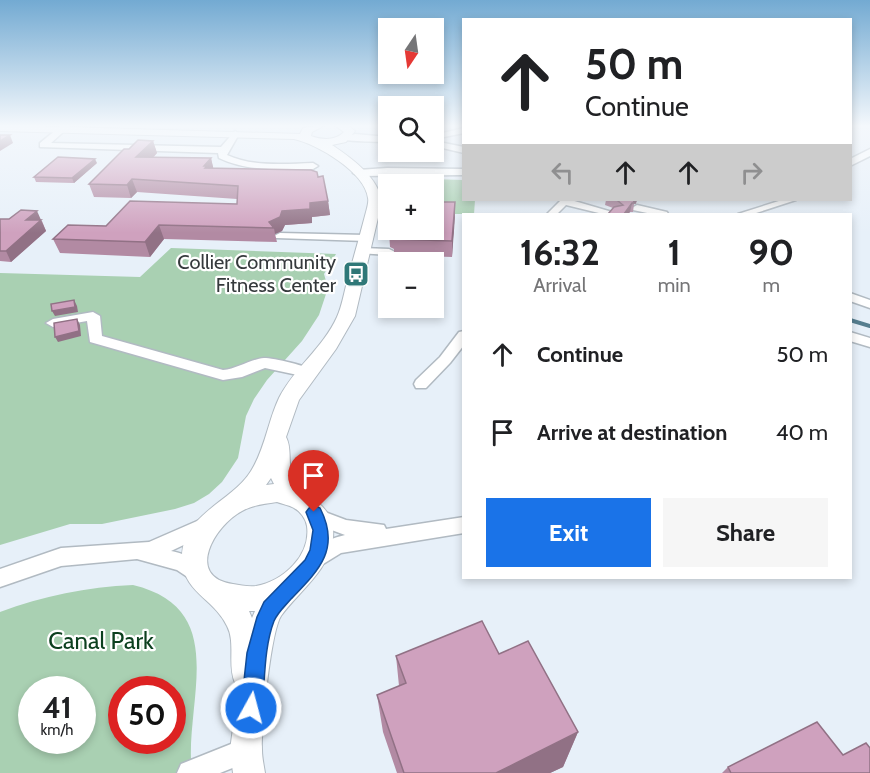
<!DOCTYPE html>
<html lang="en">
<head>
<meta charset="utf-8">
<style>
  :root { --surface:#fff; --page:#f6f6f6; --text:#202124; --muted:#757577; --accent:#1a73e8 }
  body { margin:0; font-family:Cabin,sans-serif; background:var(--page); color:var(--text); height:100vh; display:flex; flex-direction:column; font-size:22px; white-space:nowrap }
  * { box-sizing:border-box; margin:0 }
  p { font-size:20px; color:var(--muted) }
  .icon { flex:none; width:33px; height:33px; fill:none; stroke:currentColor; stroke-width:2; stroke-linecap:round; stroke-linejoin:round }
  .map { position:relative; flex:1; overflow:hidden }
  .side { position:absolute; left:462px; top:213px; width:390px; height:366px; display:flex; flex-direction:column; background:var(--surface); border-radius:0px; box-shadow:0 3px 9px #0003 }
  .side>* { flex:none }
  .top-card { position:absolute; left:462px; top:18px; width:390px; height:183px; border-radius:0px; box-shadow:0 3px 9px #0003; background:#fff; color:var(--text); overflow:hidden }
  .needle { width:39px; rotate:193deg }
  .fabs { position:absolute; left:378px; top:18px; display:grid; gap:12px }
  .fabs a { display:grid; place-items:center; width:66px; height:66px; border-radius:0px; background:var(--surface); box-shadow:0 3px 9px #0003; font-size:30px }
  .speed { position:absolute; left:18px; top:676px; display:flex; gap:12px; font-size:30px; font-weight:700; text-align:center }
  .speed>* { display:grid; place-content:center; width:78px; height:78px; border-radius:50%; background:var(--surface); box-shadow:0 3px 9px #0003; line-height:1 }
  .speed small { font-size:15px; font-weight:400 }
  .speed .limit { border:9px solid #d22; background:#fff; color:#111 }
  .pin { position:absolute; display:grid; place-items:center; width:51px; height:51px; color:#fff; margin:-62px -26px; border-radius:50% 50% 50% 0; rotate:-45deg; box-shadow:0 0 6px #0007 }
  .pin .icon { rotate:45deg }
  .me { position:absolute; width:66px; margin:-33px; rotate:7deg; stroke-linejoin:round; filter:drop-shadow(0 0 4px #0008) }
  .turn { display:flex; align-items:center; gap:21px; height:126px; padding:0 24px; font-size:27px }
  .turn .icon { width:78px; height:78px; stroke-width:2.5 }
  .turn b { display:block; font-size:42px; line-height:51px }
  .lanes { display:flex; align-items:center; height:57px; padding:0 24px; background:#0003; justify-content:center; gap:30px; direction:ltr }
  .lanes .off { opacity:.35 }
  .eta { display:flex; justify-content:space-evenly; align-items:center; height:102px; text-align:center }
  .eta b { font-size:36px; font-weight:800; line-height:42px }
  .action { display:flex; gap:12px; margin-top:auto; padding:12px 24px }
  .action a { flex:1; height:69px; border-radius:0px; background:var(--accent); color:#fff; font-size:24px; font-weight:800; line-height:69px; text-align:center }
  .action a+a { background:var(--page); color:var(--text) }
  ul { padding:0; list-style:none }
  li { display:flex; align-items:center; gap:18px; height:78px; padding:0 24px }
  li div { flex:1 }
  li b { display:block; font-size:22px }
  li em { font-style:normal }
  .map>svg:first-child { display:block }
  .green { fill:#a9d0b2; fill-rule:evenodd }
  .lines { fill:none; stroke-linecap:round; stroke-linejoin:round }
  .stream { stroke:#567e8f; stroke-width:4 }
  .minor-casing { stroke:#b1bac2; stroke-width:3 }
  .major-casing { stroke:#b1bac2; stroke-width:2 }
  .minor { fill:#fff; fill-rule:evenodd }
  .major { fill:#fff; fill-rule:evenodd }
  .wall { fill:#b28aa3 }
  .shaded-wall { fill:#917185 }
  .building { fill:#cfa1be; stroke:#917185; stroke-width:1.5 }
  .route { fill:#1a73e8; stroke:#114b97; stroke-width:1.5 }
  .labels { text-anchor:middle; stroke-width:4.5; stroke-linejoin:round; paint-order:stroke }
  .poi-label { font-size:20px; fill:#363a3d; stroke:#fff; text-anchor:end }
  .near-park-label { font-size:24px; fill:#0c401f; stroke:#fff }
</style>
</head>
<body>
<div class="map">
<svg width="870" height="773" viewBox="0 0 870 773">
  <rect width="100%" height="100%" fill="#e7f0f9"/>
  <g class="green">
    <polygon points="399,178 463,180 464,200 475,200 474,214 434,214 434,184 398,184"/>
    <polygon points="171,248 336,254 324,274 328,288 319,315 302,341 267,380 254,399 246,416 238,458 222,482 209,494 194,503 175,509 102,524 70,524 0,545 0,273 140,277"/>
    <path d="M133 585C233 609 183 704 192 773H0V612C43 596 87 587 133 585ZM32 690H82V741H32ZM122 690H172V741H122Z"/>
  </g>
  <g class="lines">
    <polyline class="stream" points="850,320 870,326"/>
    <g class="minor-casing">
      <g id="minor">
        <path d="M62 125H71L51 143 221 147 235 131 239 134 227 155C253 167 285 164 313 163L318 166 313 169C281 169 248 172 219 158L218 153 40 147V143Z"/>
        <polygon points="314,125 323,125 319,127"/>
        <polygon points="464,128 464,133 434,139 434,135"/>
        <path d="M355 134 388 137V142C380 142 342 141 338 139Z"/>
        <polygon points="434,141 464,147 464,153 434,146"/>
        <polygon points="870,149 870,156 850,166 850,159"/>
        <polygon points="387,168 464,169 464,175 358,176 353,173 358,170"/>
        <polygon points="561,200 571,200 619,214 603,214 566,205 557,214 547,214"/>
        <polygon points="782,200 796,200 753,214 738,214"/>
        <polygon points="637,205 667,212 668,214 652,214 633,210 632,208"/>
        <polygon points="280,233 366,235 372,238 366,241 276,238 274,236"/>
        <polygon points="362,248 389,249 395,252 389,255 358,253 358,249"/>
        <polygon points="850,293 870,300 870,308 850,301"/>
        <path d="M93 312 100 316 102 336 223 370C237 369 251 359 264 358 273 358 310 366 314 372L307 377 265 368 242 377 223 380 90 342 87 321 53 327 46 323 53 319Z"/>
        <polygon points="464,331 464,345 450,363 426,388 416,388 414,384 416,380 440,357 459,332"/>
        <polygon points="850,332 870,338 870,347 850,341"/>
        <path d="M317 509 346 520 384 525 386 529 464 517V533L341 553 315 569 308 566 305 560C312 547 331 538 345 535L310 522 308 517 310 512Z"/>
        <path d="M204 518 211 520 213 526 211 532 171 551C186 554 201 560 208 575L205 581 198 584 177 570 137 559 61 566 0 587V569L61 548 149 542Z"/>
        <polygon points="246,738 255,741 258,750 255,759 220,773 177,773 181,764"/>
      </g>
    </g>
    <g class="major-casing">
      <path id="major" d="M0 125 300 134 303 128 325 125 312 132 311 136C322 140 335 141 344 132L334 125H347L355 131 346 142 332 145C350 157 383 180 381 205L355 316 336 349 299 400 286 437C293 450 286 466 295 480 309 500 336 506 333 538 329 571 299 591 281 616 271 631 261 729 262 750 262 758 264 766 265 773H233L230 750 239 685 235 683C227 665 236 643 227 626 213 597 182 593 182 556 183 514 233 501 251 471 265 449 268 421 279 398 294 368 323 348 337 317 342 306 344 293 347 282 353 259 360 235 366 212 367 208 369 202 368 198 365 172 317 144 294 139L0 131ZM271 478 274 484 266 485ZM277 502C282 504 289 505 294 508 300 511 306 519 307 526 311 555 284 581 256 586 249 587 240 585 233 584 184 577 215 525 242 511 253 505 264 504 277 502ZM249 611H255L252 618Z"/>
    </g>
    <use href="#minor" class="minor"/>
    <use href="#major" class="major"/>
  </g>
  <g class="wall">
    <polygon points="153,141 157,153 153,158 211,158 213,168 318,177 328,201 330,215 312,217 312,223 285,225 282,231 275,234 277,242 164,239 150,257 60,253 53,239 106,226 237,204 237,199 137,192 131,198 94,197 89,184 129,149"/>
    <polygon points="97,163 74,183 36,182 34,177"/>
    <polygon points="606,200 637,200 636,203 634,204 633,212 630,212 628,214 608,214 613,208 605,205"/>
    <polygon points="455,202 452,257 394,255 394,249 390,247 389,231"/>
    <polygon points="0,219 42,221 46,231 11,262 0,261"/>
    <polygon points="499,654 578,732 563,767 550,773 397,773 383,732 377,695 399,686 396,656"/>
    <polygon points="843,755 870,773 722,773 728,767"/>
  </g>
  <g class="shaded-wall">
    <polygon points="10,135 13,143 0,151 0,141"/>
    <polygon points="153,141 157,153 141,170 136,157"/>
    <polygon points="211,158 214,171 209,181 204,166"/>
    <polygon points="95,159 97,163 74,183 72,178"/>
    <polygon points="132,179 137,192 131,198 127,185"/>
    <polygon points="632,200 637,200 636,203 634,204 635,203 632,203 630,212 628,214 624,214"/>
    <polygon points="328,201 330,215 312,217 312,223 285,225 282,231 275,234 274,228 269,222 282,211 310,203"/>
    <polygon points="455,202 455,217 452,257 452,241"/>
    <polygon points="37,211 46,231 11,262 6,251 26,220"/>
    <polygon points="159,225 164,239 150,257 145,242"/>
    <polygon points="74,300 77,306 78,312 55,316 52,311"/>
    <polygon points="77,319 80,325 81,336 58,342 55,337"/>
    <polygon points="578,732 563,767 550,773 496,773"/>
  </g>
  <g class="building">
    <polygon points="0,135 10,135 0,141"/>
    <polygon points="138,140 153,141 136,157 211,158 204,166 207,166 205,168 311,170 317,172 318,177 323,176 328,201 310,203 310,209 282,211 280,217 269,222 274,228 159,225 145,242 53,239 68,225 106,226 130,201 237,204 238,186 132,179 127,185 89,184 124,149 129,149"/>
    <polygon points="58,157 95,159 72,178 34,177"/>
    <polygon points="620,200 633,200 635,203 632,203 624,214 608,214 614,207 623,205 618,201"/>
    <polygon points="434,202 455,202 452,241 394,239 396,235 389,231 390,230 434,230"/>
    <polygon points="21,210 37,211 26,220 41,220 6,251 0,251 0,219 9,219"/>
    <polygon points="74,300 75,307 52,311 51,304"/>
    <polygon points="77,319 79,331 55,337 54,323"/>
    <polygon points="482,621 499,654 528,641 578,732 496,773 404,773 377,695 406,683 396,656"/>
    <polygon points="817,722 843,755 866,743 870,748 870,773 731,773 728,767"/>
  </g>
  <linearGradient id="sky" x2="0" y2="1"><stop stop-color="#73aad2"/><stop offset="0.54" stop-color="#f4f8fc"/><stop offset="1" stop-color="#f4f8fc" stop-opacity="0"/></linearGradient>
  <rect width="870" height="233" fill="url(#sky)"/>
  <path class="route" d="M314 505 320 508C341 549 319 570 291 599 285 606 278 612 274 621 264 647 265 680 262 708L259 715 251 718 244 715 241 708 247 653 257 617 264 602 305 560 310 550 313 530 306 512 309 508Z"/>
  <defs>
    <g id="bus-square" transform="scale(1.35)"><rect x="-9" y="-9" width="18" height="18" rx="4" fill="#2f7878" stroke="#fff"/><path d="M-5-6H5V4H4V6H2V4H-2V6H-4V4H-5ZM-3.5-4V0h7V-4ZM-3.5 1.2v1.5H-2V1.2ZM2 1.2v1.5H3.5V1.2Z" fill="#fff"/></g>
  </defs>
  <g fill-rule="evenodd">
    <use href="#bus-square" x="356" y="274"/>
  </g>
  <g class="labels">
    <g class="poi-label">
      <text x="336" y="269">Collier Community<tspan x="336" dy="23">Fitness Center</tspan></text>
    </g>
    <g class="near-park-label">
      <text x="101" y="649">Canal Park</text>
    </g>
  </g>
</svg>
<div class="fabs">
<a><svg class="needle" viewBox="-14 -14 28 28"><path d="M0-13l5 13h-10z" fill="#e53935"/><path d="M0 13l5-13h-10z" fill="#757577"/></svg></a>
<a><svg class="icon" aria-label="search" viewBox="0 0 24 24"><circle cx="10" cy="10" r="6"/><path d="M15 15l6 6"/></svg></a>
<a>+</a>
<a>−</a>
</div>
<div class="speed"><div>41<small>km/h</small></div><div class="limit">50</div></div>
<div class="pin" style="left:314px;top:512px;background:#d93025"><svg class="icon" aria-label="arrive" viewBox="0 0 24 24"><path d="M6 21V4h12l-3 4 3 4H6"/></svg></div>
<svg class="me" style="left:251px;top:708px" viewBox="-20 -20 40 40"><circle r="17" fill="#1a73e8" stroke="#fff" stroke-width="3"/><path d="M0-11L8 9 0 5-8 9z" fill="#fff"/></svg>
<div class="top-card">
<div class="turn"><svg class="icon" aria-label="ahead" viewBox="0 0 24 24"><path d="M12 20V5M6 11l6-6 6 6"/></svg><div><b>50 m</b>Continue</div></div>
<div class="lanes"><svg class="icon off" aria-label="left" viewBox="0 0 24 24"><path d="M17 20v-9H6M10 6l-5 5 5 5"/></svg><svg class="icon" aria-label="ahead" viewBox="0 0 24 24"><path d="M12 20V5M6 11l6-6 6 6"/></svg><svg class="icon" aria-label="ahead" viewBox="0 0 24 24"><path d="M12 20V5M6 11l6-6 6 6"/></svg><svg class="icon off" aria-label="right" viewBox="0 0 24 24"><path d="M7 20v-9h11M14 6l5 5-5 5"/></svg></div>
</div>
<section class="side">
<div class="eta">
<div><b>16:32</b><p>Arrival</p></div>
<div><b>1</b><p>min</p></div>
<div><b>90</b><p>m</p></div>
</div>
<ul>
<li><svg class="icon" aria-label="ahead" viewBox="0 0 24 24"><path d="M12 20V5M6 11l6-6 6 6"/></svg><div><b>Continue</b></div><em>50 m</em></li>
<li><svg class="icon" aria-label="arrive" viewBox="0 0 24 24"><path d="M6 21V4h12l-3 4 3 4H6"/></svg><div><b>Arrive at destination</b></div><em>40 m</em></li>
</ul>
<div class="action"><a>Exit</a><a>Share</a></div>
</section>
</div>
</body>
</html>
